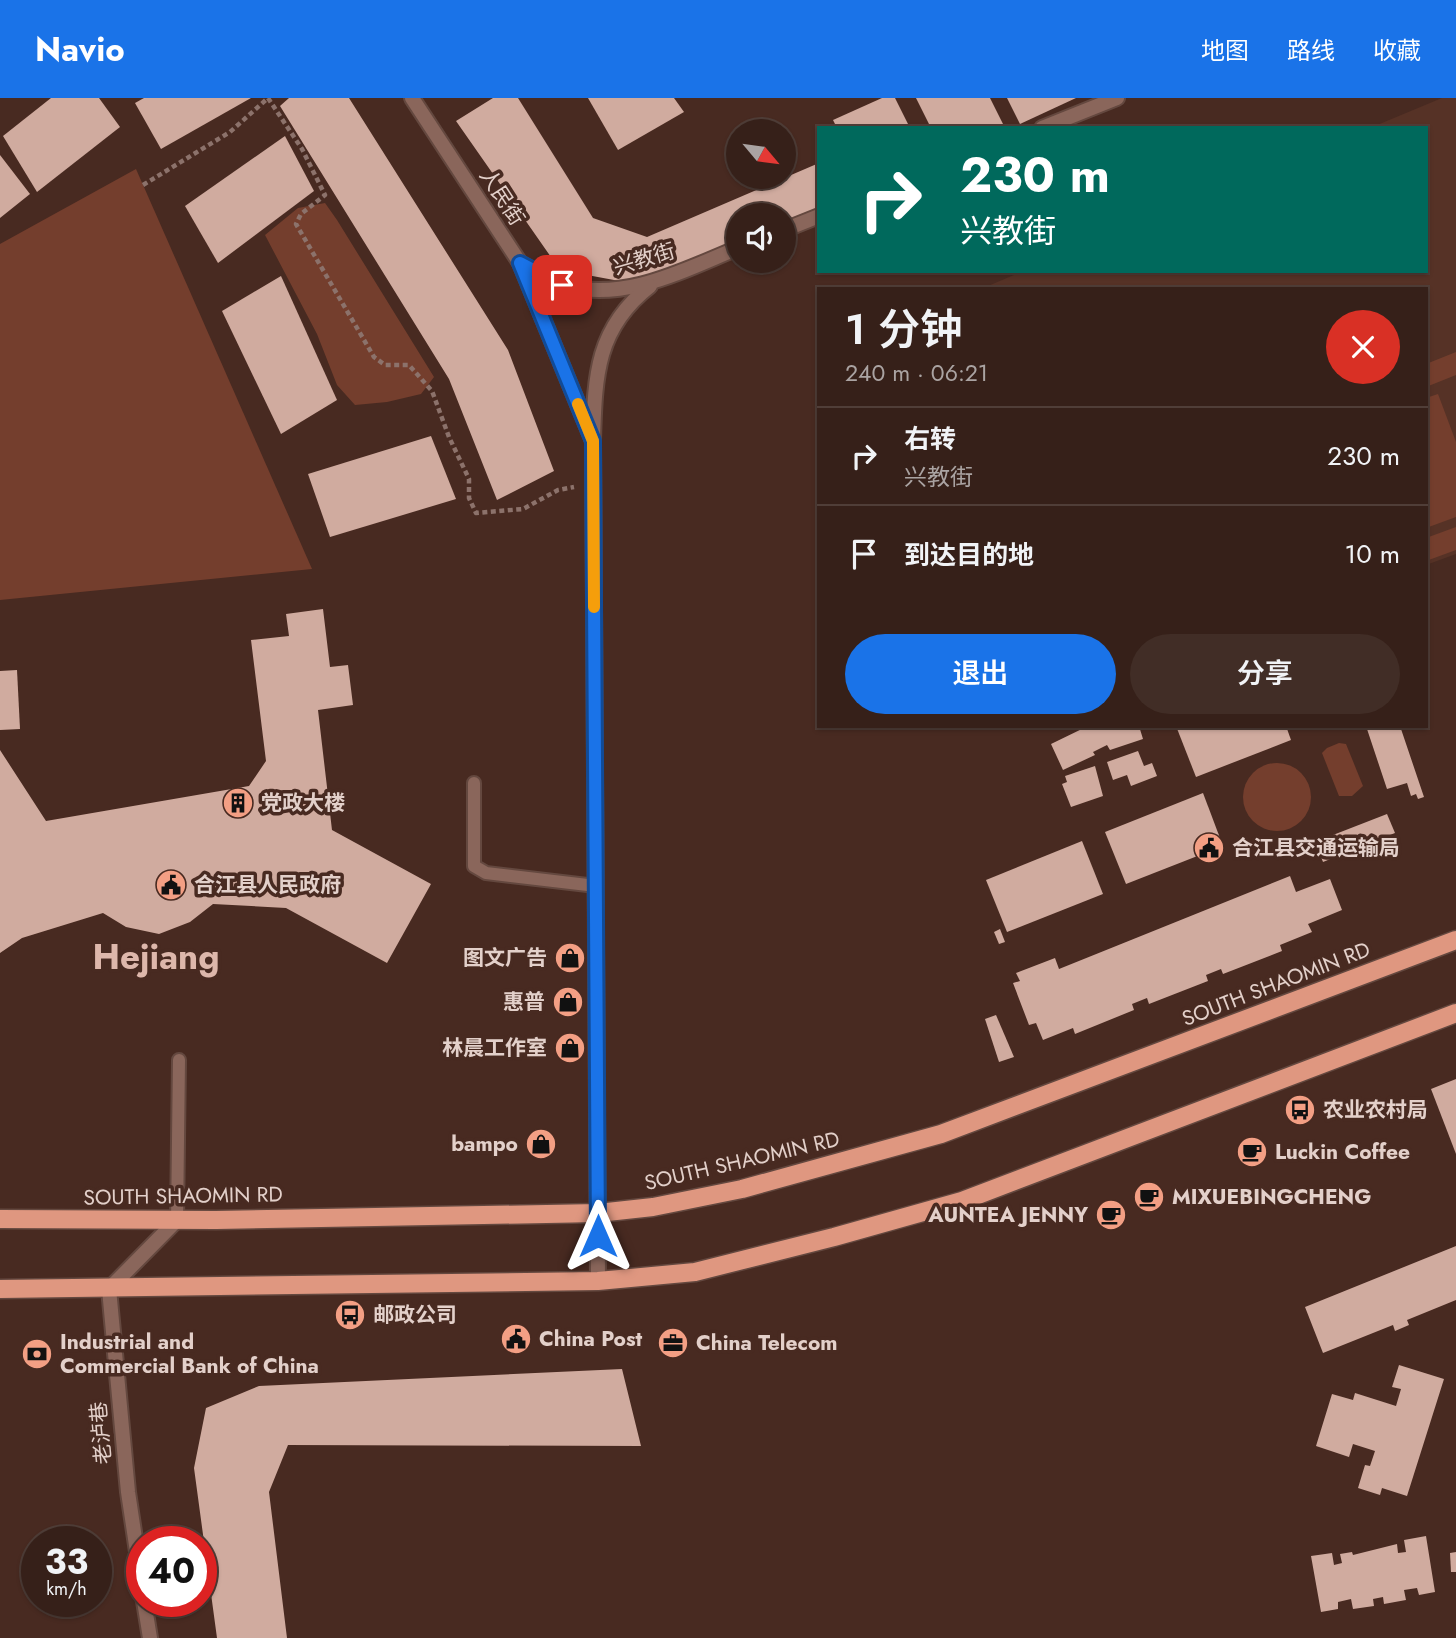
<!DOCTYPE html>
<html lang="zh">
<head>
<meta charset="utf-8">
<style>
  :root { --surface:#362019; --page:#412d26; --text:#f1f3f6; --muted:#aaa3a2; --line:#503e38; --accent:#1a73e8 }
  body { margin:0; font-family:Jost,"Noto Sans SC",sans-serif; background:var(--page); color:var(--text); height:100vh; display:flex; flex-direction:column; font-size:26px; white-space:nowrap }
  * { box-sizing:border-box; margin:0 }
  p { font-size:23px; color:var(--muted) }
  .icon { flex:none; width:38px; height:38px; fill:none; stroke:currentColor; stroke-width:2; stroke-linecap:round; stroke-linejoin:round }
  .map { position:relative; flex:1; overflow:hidden }
  .side { position:absolute; left:817px; top:189px; width:611px; height:441px; display:flex; flex-direction:column; background:var(--surface); border-radius:0px; box-shadow:0 2px 5px #0004,0 0 0 2px var(--line) }
  .side>* { flex:none }
  .top-card { position:absolute; left:817px; top:28px; width:611px; height:147px; border-radius:0px; box-shadow:0 2px 5px #0004,0 0 0 2px var(--line); background:#00695c; color:#fff; overflow:hidden }
  .needle { width:46px; rotate:119deg }
  .controls { position:absolute; left:726px; top:21px; display:grid; gap:14px }
  .controls a { display:grid; place-items:center; width:70px; height:70px; border-radius:50%; background:var(--surface); box-shadow:0 2px 5px #0004,0 0 0 2px var(--line); font-size:35px }
  .speed { position:absolute; left:21px; top:1428px; display:flex; gap:14px; font-size:35px; font-weight:700; text-align:center }
  .speed>* { display:grid; place-content:center; width:91px; height:91px; border-radius:50%; background:var(--surface); box-shadow:0 2px 5px #0004,0 0 0 2px var(--line); line-height:1 }
  .speed small { font-size:18px; font-weight:400 }
  .speed .limit { border:10px solid #d22; background:#fff; color:#111 }
  .pin { position:absolute; display:grid; place-items:center; width:60px; height:60px; color:#fff; margin:-30px; border-radius:14px; box-shadow:0 4px 10px #0006 }
  .me { position:absolute; width:77px; margin:-38px; rotate:0deg; stroke-linejoin:round; filter:drop-shadow(0 0 5px #0008) }
  .turn { display:flex; align-items:center; gap:24px; height:147px; padding:0 28px; font-size:32px }
  .turn .icon { width:91px; height:91px; stroke-width:2.5 }
  .turn b { display:block; font-size:49px; line-height:60px }
  .round { display:grid; place-items:center; flex:none; width:74px; height:74px; border-radius:37px; background:var(--page) }
  .summary { display:flex; align-items:center; justify-content:space-between; height:119px; padding:0 28px }
  h1 { font-size:42px; font-weight:600; line-height:52px }
  .button { display:flex; gap:14px; margin-top:auto; padding:14px 28px }
  .button a { flex:1; height:80px; border-radius:42px; background:var(--accent); color:#fff; font-size:28px; font-weight:600; line-height:80px; text-align:center }
  .button a+a { background:var(--page); color:var(--text) }
  ul { padding:0; list-style:none }
  li { display:flex; align-items:center; gap:21px; height:98px; padding:0 28px; border-top:2px solid var(--line) }
  li div { flex:1 }
  li b { display:block; font-size:26px }
  li em { font-style:normal }
  header { display:flex; align-items:center; gap:42px; box-sizing:border-box; height:98px; padding:0 35px; background:var(--accent); color:#fff }
  header strong { font-size:33px }
  nav { display:flex; gap:38px; margin-inline-start:auto; font-size:24px }
  .map>svg:first-child { display:block }
  .built { fill:#563226 }
  .green { fill:#743e2d }
  .building { fill:#d0ab9f }
  .lines { fill:none; stroke-linecap:round; stroke-linejoin:round }
  .service-casing { stroke:#64483f; stroke-width:16 }
  .minor-casing { stroke:#64483f; stroke-width:18 }
  .tertiary-casing { stroke:#64483f; stroke-width:18 }
  .primary-casing { stroke:#64483f; stroke-width:21 }
  .path { stroke:#8c726b; stroke-width:4.5; stroke-dasharray:5 3.5; stroke-linecap:butt }
  .service { stroke:#8a665b; stroke-width:12 }
  .minor { stroke:#8a665b; stroke-width:14 }
  .tertiary { stroke:#8a665b; stroke-width:14 }
  .primary { stroke:#df9780; stroke-width:18 }
  .route-casing { stroke:#114b97; stroke-width:18 }
  .route { stroke:#1a73e8; stroke-width:12 }
  .slow { stroke:#f59e0b; stroke-width:12 }
  .labels { text-anchor:middle; stroke-width:7; stroke-linejoin:round; paint-order:stroke }
  .street-label { font-size:21px; fill:#e3d0ca; stroke:#482a21 }
  .poi-label { font-size:21px; font-weight:bold; fill:#e3d0ca; stroke:#482a21; text-anchor:start }
  .town-label { font-size:35px; font-weight:bold; fill:#ddb7ab; stroke:#482a21 }
</style>
</head>
<body>
<header>
<strong>Navio</strong>
<nav><a>地图</a><a>路线</a><a>收藏</a></nav>
</header>
<div class="map">
<svg width="1456" height="1540" viewBox="0 0 1456 1540">
  <rect width="100%" height="100%" fill="#482a21"/>
  <polygon class="built" points="1442,0 1456,0 1456,456 1426,467 1426,191 981,191 1023,173 1426,173 1426,30 1370,30"/>
  <g class="green">
    <polygon points="136,71 312,471 0,502 0,146"/>
    <polygon points="325,105 337,122 434,279 421,296 387,304 355,307 337,287 317,236 265,137 298,110"/>
    <polygon points="1456,254 1456,277 1426,289 1426,266"/>
    <polygon points="1438,296 1456,344 1456,419 1426,430 1426,300"/>
    <polygon points="1456,429 1456,452 1426,463 1426,440"/>
    <polygon points="1339,645 1346,646 1363,688 1352,698 1339,698 1322,655 1327,650"/>
    <circle cx="1277" cy="699" r="34"/>
  </g>
  <g class="building">
    <polygon points="51,0 99,0 120,29 37,94 3,38"/>
    <polygon points="144,0 251,0 161,51 135,5"/>
    <polygon points="289,0 349,0 508,252 554,373 497,402 449,281 280,8"/>
    <polygon points="493,0 518,0 593,120 647,139 819,65 819,110 784,125 784,117 738,117 738,145 641,187 560,172 456,23"/>
    <polygon points="588,0 674,0 684,14 618,52"/>
    <polygon points="882,0 895,0 910,30 837,30 833,22"/>
    <polygon points="916,0 990,0 1005,30 931,30"/>
    <polygon points="1007,0 1076,0 1020,26"/>
    <polygon points="285,38 314,93 218,165 185,108"/>
    <polygon points="0,57 30,96 0,120"/>
    <polygon points="281,178 337,302 281,336 222,213"/>
    <polygon points="431,338 456,401 330,439 308,376"/>
    <polygon points="323,511 330,569 348,567 353,607 318,612 332,732 431,786 387,865 286,810 213,806 190,824 159,836 126,829 103,815 22,840 0,855 0,652 46,723 249,688 266,663 251,542 289,538 286,516"/>
    <polygon points="17,572 20,631 0,632 0,573"/>
    <polygon points="1088,628 1139,628 1143,641 1110,652 1107,647 1093,654 1095,657 1063,672 1051,646"/>
    <polygon points="1176,628 1286,628 1291,642 1196,679"/>
    <polygon points="1366,628 1400,628 1424,699 1418,701 1416,696 1411,698 1407,685 1387,691"/>
    <polygon points="1138,653 1144,668 1152,665 1157,678 1131,688 1127,677 1113,682 1107,664"/>
    <polygon points="1095,668 1103,698 1071,709 1062,686 1067,684 1065,678"/>
    <polygon points="1203,695 1223,748 1126,786 1105,734"/>
    <polygon points="1387,716 1395,735 1323,764 1315,744"/>
    <polygon points="1082,743 1103,796 1007,834 986,782"/>
    <polygon points="1290,778 1296,794 1330,781 1342,812 1308,826 1312,834 1280,847 1282,853 1223,876 1221,871 1206,877 1208,883 1149,906 1147,900 1132,906 1134,912 1075,936 1073,930 1043,942 1036,925 1029,927 1013,885 1020,883 1016,875 1055,860 1059,871"/>
    <polygon points="1000,831 1005,844 999,846 994,834"/>
    <polygon points="996,917 1014,959 999,964 985,921"/>
    <polygon points="1456,981 1456,1056 1431,991"/>
    <polygon points="1456,1148 1456,1202 1407,1222 1409,1227 1395,1233 1393,1227 1323,1255 1305,1209"/>
    <polygon points="1399,1267 1444,1281 1407,1398 1382,1390 1380,1397 1358,1390 1365,1367 1370,1368 1375,1353 1353,1346 1349,1359 1316,1348 1332,1296 1353,1302 1355,1295 1396,1308 1401,1291 1392,1289"/>
    <polygon points="622,1271 641,1348 288,1347 269,1394 287,1540 217,1540 194,1370 206,1310 259,1288"/>
    <polygon points="1426,1438 1435,1494 1419,1497 1417,1490 1404,1492 1406,1502 1384,1506 1383,1499 1373,1501 1374,1508 1353,1511 1351,1501 1338,1504 1338,1511 1321,1514 1311,1458 1332,1455 1334,1467 1342,1465 1340,1456 1352,1454 1353,1457 1397,1446 1398,1455 1406,1454 1404,1442"/>
    <polygon points="1456,1454 1456,1474 1451,1474 1450,1455"/>
  </g>
  <g class="lines">
    <g class="service-casing">
      <g id="service">
        <polyline points="474,685 474,768 486,775 596,788"/>
        <polyline points="177,1122 179,962"/>
      </g>
    </g>
    <g class="minor-casing">
      <g id="minor">
        <polyline points="1042,30 1117,0"/>
        <polyline points="784,132 819,118"/>
        <path d="M520 165C534 172 549 183 563 187 623 205 684 172 738 150"/>
        <path d="M593 342C595 278 596 230 650 188"/>
      </g>
    </g>
    <g class="tertiary-casing">
      <g id="tertiary">
        <polyline points="412,0 520,165 593,343 598,1183"/>
        <polyline points="142,1487 128,1394 109,1191 177,1122"/>
        <polyline points="144,1503 150,1540"/>
      </g>
    </g>
    <g class="primary-casing">
      <g id="primary">
        <polyline points="0,1121 216,1122 598,1115 653,1109 742,1091 941,1036 1456,842"/>
        <polyline points="0,1191 598,1183 695,1174 834,1139 962,1103 1456,915"/>
      </g>
    </g>
    <g class="path">
      <polyline points="268,0 302,51 325,97 301,116 296,126 374,259 385,267 409,267 432,293 449,339 469,381 469,400 476,415 523,411 558,392 574,389"/>
      <polyline points="143,87 230,34 268,0"/>
    </g>
    <use href="#service" class="service"/>
    <use href="#minor" class="minor"/>
    <use href="#tertiary" class="tertiary"/>
    <use href="#primary" class="primary"/>
  </g>
  <g class="lines">
    <g class="route-casing">
      <polyline id="route" points="562,187 520,165 593,343 598,1138"/>
    </g>
    <use href="#route" class="route"/>
    <polyline class="slow" points="578,306 593,343 594,509"/>
  </g>
  <defs>
    <g id="building-disc" transform="scale(1.575)"><circle r="9.5" fill="#f39f84" stroke="#482a21"/><path d="M-4-6H4V6H1V3H-1V6H-4ZM-2.5-4.3h1.7v1.8h-1.7ZM.8-4.3h1.7v1.8H.8ZM-2.5-1h1.7V.8h-1.7ZM.8-1h1.7V.8H.8Z" fill="#111"/></g>
    <g id="civic-disc" transform="scale(1.575)"><circle r="9.5" fill="#f39f84" stroke="#482a21"/><path d="M-.6-6.5H3V-4.5H.6V-3L4-1V1h2V6H-6V1h2V-1L-.6-3ZM-1.2 2.5V6h2.4V2.5Z" fill="#111"/></g>
    <g id="shop-disc" transform="scale(1.575)"><circle r="9.5" fill="#f39f84" stroke="#482a21"/><path d="M-5-2.5h2.3a2.7 3.5 0 0 1 5.4 0H5L5.5 6h-11ZM-1.5-2.5h3a1.5 2.3 0 0 0-3 0Z" fill="#111"/></g>
    <g id="bus-disc" transform="scale(1.575)"><circle r="9.5" fill="#f39f84" stroke="#482a21"/><path d="M-5-6H5V4H4V6H2V4H-2V6H-4V4H-5ZM-3.5-4V0h7V-4ZM-3.5 1.2v1.5H-2V1.2ZM2 1.2v1.5H3.5V1.2Z" fill="#111"/></g>
    <g id="cafe-disc" transform="scale(1.575)"><circle r="9.5" fill="#f39f84" stroke="#482a21"/><path d="M-5.5-4.5H6V0H3Q3 3.5 0 3.5H-2.5Q-5.5 3.5-5.5 0ZM3-3.2v2h1.7v-2ZM-6 4.5H4V6H-6Z" fill="#111"/></g>
    <g id="office-disc" transform="scale(1.575)"><circle r="9.5" fill="#f39f84" stroke="#482a21"/><path d="M-6-3h4V-5.5h4V-3h4V5H-6ZM-1-4.5V-3h2v-1.5ZM-6 0V1H6V0Z" fill="#111"/></g>
    <g id="bank-disc" transform="scale(1.575)"><circle r="9.5" fill="#f39f84" stroke="#482a21"/><path d="M-6-4H6V4H-6ZM0-2.3a2.3 2.3 0 1 0 0 4.6a2.3 2.3 0 1 0 0-4.6Z" fill="#111"/></g>
  </defs>
  <g fill-rule="evenodd">
    <use href="#building-disc" x="238" y="705"/>
    <use href="#civic-disc" x="1209" y="750"/>
    <use href="#civic-disc" x="171" y="787"/>
    <use href="#shop-disc" x="570" y="860"/>
    <use href="#shop-disc" x="568" y="904"/>
    <use href="#shop-disc" x="570" y="950"/>
    <use href="#bus-disc" x="1300" y="1012"/>
    <use href="#shop-disc" x="541" y="1046"/>
    <use href="#cafe-disc" x="1252" y="1054"/>
    <use href="#cafe-disc" x="1149" y="1099"/>
    <use href="#cafe-disc" x="1111" y="1117"/>
    <use href="#bus-disc" x="350" y="1217"/>
    <use href="#civic-disc" x="516" y="1241"/>
    <use href="#office-disc" x="673" y="1245"/>
    <use href="#bank-disc" x="37" y="1256"/>
  </g>
  <g class="labels">
    <g class="street-label">
      <text transform="translate(502 99) rotate(57)" y="7">人民街</text>
      <text transform="translate(644 161) rotate(-16)" y="7">兴教街</text>
      <text transform="translate(1276 886) rotate(-21)" y="7">SOUTH SHAOMIN RD</text>
      <text transform="translate(742 1063) rotate(-13)" y="7">SOUTH SHAOMIN RD</text>
      <text transform="translate(183 1098) rotate(-1)" y="7">SOUTH SHAOMIN RD</text>
      <text transform="translate(101 1335) rotate(-95)" y="7">老泸巷</text>
    </g>
    <g class="poi-label">
      <text x="261" y="712">党政大楼</text>
      <text x="1232" y="757">合江县交通运输局</text>
      <text x="194" y="794">合江县人民政府</text>
      <text x="547" y="867" text-anchor="end">图文广告</text>
      <text x="545" y="911" text-anchor="end">惠普</text>
      <text x="547" y="957" text-anchor="end">林晨工作室</text>
      <text x="1323" y="1019">农业农村局</text>
      <text x="518" y="1053" text-anchor="end">bampo</text>
      <text x="1275" y="1061">Luckin Coffee</text>
      <text x="1172" y="1106">MIXUEBINGCHENG</text>
      <text x="1088" y="1124" text-anchor="end">AUNTEA JENNY</text>
      <text x="373" y="1224">邮政公司</text>
      <text x="539" y="1248">China Post</text>
      <text x="60" y="1251">Industrial and<tspan x="60" dy="24">Commercial Bank of China</tspan></text>
      <text x="696" y="1252">China Telecom</text>
    </g>
    <g class="town-label">
      <text x="156" y="871">Hejiang</text>
    </g>
  </g>
</svg>
<div class="controls">
<a><svg class="needle" viewBox="-14 -14 28 28"><path d="M0-13l5 13h-10z" fill="#e53935"/><path d="M0 13l5-13h-10z" fill="#aaa3a2"/></svg></a>
<a><svg class="icon" aria-label="sound" viewBox="0 0 24 24"><path d="M4 9h4l5-4v14l-5-4H4zM17 9q2 3 0 6"/></svg></a>
</div>
<div class="speed"><div>33<small>km/h</small></div><div class="limit">40</div></div>
<div class="pin" style="left:562px;top:187px;background:#d93025"><svg class="icon" aria-label="arrive" viewBox="0 0 24 24"><path d="M6 21V4h12l-3 4 3 4H6"/></svg></div>
<svg class="me" style="left:598px;top:1138px" viewBox="-20 -20 40 40"><path d="M0-17L14 15 0 8-14 15z" fill="#1a73e8" stroke="#fff" stroke-width="4"/></svg>
<div class="top-card">
<div class="turn"><svg class="icon" aria-label="right" viewBox="0 0 24 24"><path d="M7 20v-9h11M14 6l5 5-5 5"/></svg><div><b>230 m</b>兴教街</div></div>
</div>
<section class="side">
<div class="summary"><div><h1>1 分钟</h1><p>240 m · 06:21</p></div><a class="round" style="background:#d93025;color:#fff"><svg class="icon" aria-label="close" viewBox="0 0 24 24"><path d="M6 6l12 12M18 6L6 18"/></svg></a></div>
<ul>
<li><svg class="icon" aria-label="right" viewBox="0 0 24 24"><path d="M7 20v-9h11M14 6l5 5-5 5"/></svg><div><b>右转</b><p>兴教街</p></div><em>230 m</em></li>
<li><svg class="icon" aria-label="arrive" viewBox="0 0 24 24"><path d="M6 21V4h12l-3 4 3 4H6"/></svg><div><b>到达目的地</b></div><em>10 m</em></li>
</ul>
<div class="button"><a>退出</a><a>分享</a></div>
</section>
</div>
</body>
</html>
